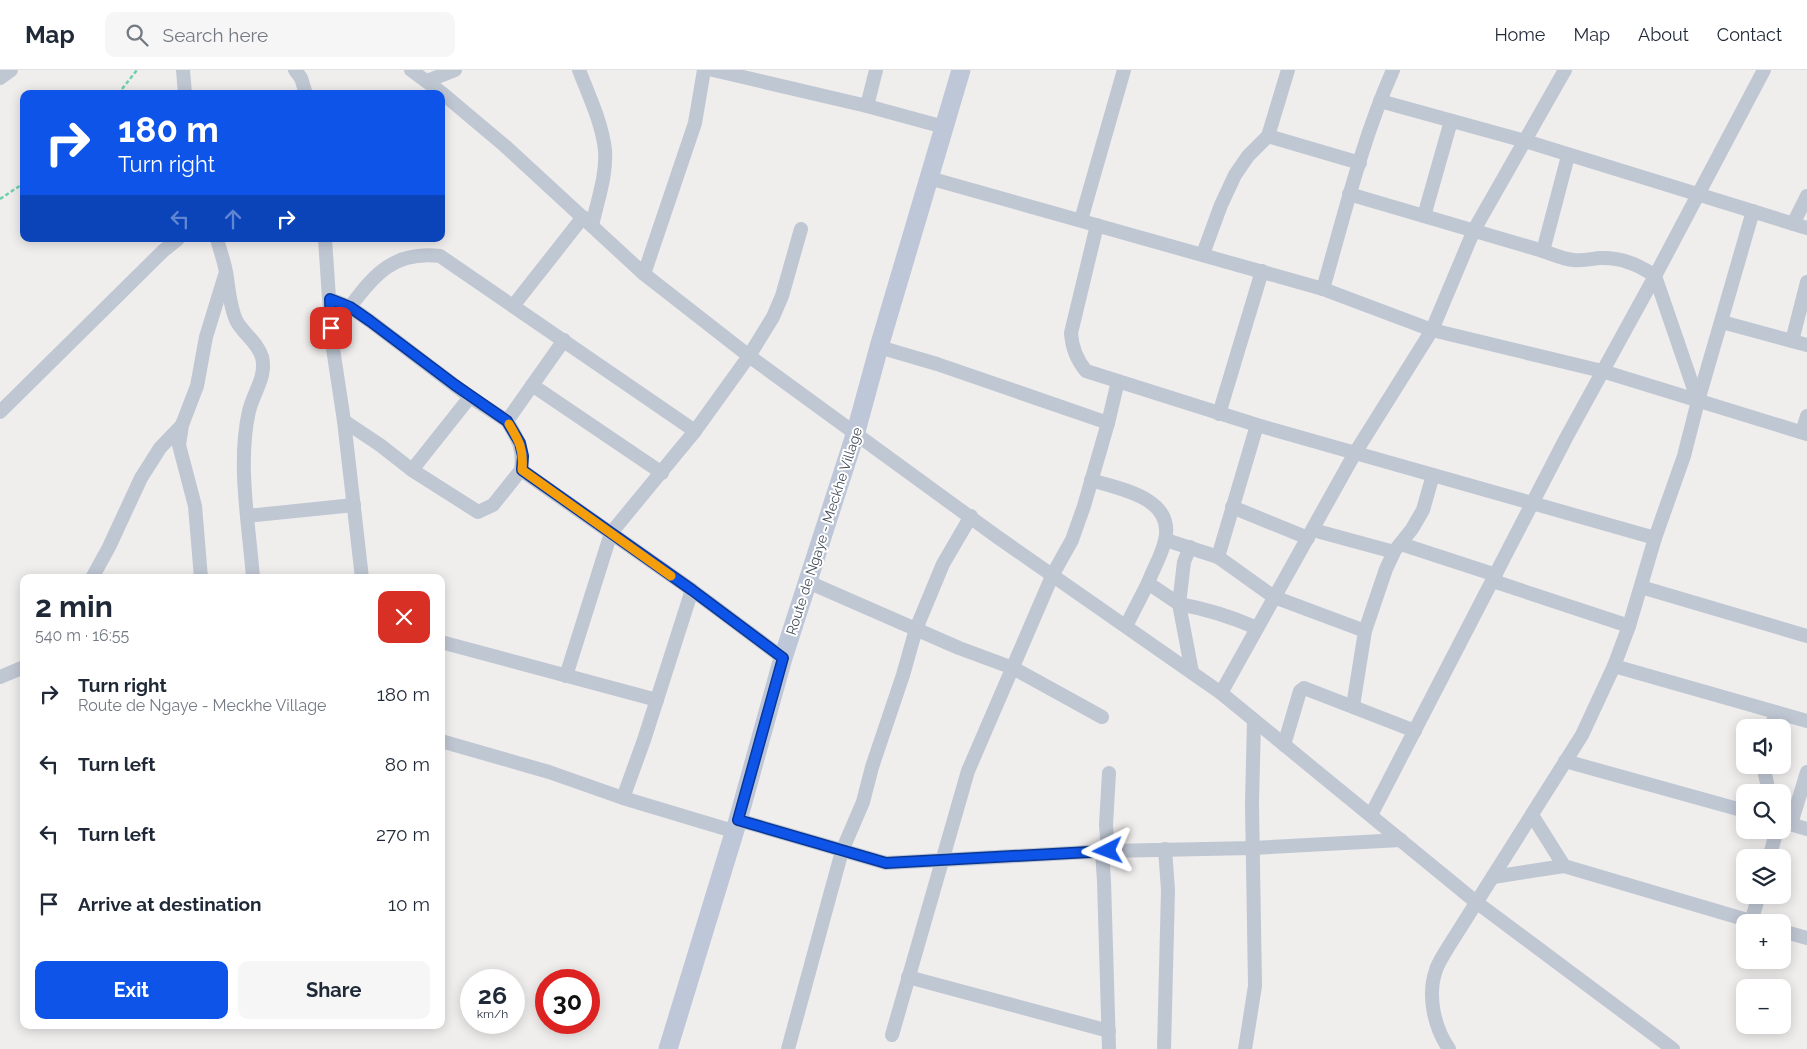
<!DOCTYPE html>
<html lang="en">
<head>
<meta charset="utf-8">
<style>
  :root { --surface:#fff; --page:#f6f6f7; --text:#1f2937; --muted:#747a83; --line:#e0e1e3; --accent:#0e54e8 }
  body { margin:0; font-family:Raleway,sans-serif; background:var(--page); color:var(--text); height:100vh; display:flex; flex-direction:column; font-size:19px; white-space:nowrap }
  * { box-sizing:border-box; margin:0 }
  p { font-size:16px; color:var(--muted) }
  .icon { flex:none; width:28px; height:28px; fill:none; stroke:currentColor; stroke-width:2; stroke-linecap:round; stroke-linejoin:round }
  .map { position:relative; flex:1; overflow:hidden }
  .panel { position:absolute; left:20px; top:504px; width:425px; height:455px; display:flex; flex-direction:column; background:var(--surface); border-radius:10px; box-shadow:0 2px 12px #0003 }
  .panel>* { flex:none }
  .banner { position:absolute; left:20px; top:20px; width:425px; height:152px; border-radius:10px; box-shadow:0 2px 12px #0003; background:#0e54e8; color:#fff; overflow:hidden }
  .buttons { position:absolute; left:1736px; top:649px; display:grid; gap:10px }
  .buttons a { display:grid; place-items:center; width:55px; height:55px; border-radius:10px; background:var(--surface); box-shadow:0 2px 12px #0003; font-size:25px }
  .speed { position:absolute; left:460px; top:899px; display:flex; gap:10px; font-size:25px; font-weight:700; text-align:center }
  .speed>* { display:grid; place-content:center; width:65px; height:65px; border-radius:50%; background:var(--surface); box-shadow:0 2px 12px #0003; line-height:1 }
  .speed small { font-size:12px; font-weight:400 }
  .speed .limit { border:8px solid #d22; background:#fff; color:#111 }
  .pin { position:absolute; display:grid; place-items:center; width:42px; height:42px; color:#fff; margin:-21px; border-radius:10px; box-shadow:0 2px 8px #0006 }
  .me { position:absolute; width:55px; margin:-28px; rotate:267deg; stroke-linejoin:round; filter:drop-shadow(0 0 4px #0008) }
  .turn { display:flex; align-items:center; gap:18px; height:105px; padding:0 15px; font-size:22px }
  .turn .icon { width:65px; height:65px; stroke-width:2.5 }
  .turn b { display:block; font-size:35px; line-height:42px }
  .lanes { display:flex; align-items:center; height:48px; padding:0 15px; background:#0003; justify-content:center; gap:25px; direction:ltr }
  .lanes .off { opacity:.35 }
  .round { display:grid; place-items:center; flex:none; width:52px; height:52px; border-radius:10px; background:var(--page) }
  .summary { display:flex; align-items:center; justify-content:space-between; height:85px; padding:0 15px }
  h1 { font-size:30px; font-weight:700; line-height:38px }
  .button { display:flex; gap:10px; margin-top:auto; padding:10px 15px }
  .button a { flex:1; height:58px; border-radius:10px; background:var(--accent); color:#fff; font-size:20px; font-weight:700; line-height:58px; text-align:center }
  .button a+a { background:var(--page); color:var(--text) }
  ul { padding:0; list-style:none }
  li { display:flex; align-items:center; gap:15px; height:70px; padding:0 15px }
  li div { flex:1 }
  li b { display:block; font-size:19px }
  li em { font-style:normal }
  header { display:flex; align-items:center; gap:30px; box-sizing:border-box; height:70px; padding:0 25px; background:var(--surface); border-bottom:1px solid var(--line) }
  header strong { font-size:24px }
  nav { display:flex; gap:28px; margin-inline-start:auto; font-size:18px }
  .search { width:350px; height:45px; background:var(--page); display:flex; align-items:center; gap:12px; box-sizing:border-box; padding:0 18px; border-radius:10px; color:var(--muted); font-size:19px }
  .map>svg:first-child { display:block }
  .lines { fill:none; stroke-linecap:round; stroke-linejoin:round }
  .path { stroke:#6ed1ab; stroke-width:2.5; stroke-dasharray:4 2.5; stroke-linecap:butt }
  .minor { stroke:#bfc7d3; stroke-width:14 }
  .secondary { stroke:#bec7d8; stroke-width:19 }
  .route-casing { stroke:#093797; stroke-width:12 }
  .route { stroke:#0e54e8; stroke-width:9 }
  .slow { stroke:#f59e0b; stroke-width:9 }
  .labels { text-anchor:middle; stroke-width:4; stroke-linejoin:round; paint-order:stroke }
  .street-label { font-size:14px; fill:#444e5b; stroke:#fff }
</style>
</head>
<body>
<header>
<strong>Map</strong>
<div class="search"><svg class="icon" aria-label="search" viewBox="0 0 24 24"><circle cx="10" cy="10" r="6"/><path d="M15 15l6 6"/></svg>Search here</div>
<nav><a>Home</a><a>Map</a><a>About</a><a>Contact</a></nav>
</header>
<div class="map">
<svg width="1807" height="979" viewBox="0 0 1807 979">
  <rect width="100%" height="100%" fill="#f0eded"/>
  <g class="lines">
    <g class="path">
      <polyline points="118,24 137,0"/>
      <polyline points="0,129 24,113"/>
    </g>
    <g class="minor">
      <polyline points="183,0 185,24"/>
      <polyline points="295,0 301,8 306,24"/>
      <polyline points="411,0 442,23 505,76 644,204 749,286 996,466 1221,623 1476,832 1673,979"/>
      <path d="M579 0C589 26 602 53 605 80 607 105 597 132 592 156"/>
      <polyline points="713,0 867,36 944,57"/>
      <polyline points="0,8 11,0"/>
      <polyline points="427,11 455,0"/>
      <polyline points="1380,31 1525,71 1807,158"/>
      <polyline points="867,36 876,0"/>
      <polyline points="1268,66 1360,93"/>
      <polyline points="929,108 1323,219 1432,260 1602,301 1807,364"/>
      <path d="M1349 124 1543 181C1552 184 1563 189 1573 190 1583 191 1591 189 1600 188 1621 187 1638 194 1655 206L1698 331 1684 386 1655 468 1629 556 1614 596 1582 665 1447 879C1443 886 1438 893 1436 900 1427 925 1434 957 1449 979"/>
      <polyline points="1424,146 1451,51"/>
      <polyline points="1081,150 1124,0"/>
      <polyline points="1793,154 1807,126"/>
      <path d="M1097 155 1071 263C1072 278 1076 289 1086 301L1257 355 1655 468"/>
      <path d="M217 169C220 180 224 191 226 202 229 218 229 234 236 250 243 264 257 271 262 287 267 307 253 323 249 341 237 394 249 454 253 508"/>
      <polyline points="325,169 332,272 344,351 362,508"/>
      <polyline points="1543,181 1568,86"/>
      <polyline points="1203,184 1221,135 1235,105 1248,86 1268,66 1288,0"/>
      <polyline points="644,204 695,53 704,0"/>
      <path d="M1323 219C1344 146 1362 70 1393 0"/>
      <polyline points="330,229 350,237 370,251 470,327"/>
      <polyline points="513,236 583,147"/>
      <path d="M350 237C375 203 395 181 440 186L695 361"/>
      <polyline points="1722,252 1807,275"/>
      <polyline points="1792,271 1807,212"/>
      <polyline points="879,277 937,294 1108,353"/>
      <polyline points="532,315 662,403"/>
      <polyline points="1698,331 1753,141"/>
      <polyline points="0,342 163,181 178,169"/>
      <polyline points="1219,344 1262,201"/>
      <polyline points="344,351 380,375 412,400 478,442 493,435 521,400 692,520 783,588"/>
      <polyline points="1257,355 1218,487 1274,527 1365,561 1353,636"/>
      <polyline points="1802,362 1807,346"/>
      <polyline points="412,400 470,327 507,351"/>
      <path d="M521 400C524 378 518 369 507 351L564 270"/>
      <path d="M1091 410C1121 419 1175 428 1165 470 1162 485 1153 499 1148 513L1179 534 1192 602"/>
      <polyline points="1232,437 1308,468"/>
      <polyline points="247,446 354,435"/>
      <polyline points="1313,460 1394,482 1386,499 1365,561"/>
      <polyline points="1166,470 1218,487"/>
      <polyline points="1401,474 1496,505"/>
      <path d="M1190 477 1184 492 1179 534C1207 539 1232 547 1257 558"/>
      <polyline points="1396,479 1412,459 1423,440 1433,405"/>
      <polyline points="92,508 109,477 141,408 160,378 182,355"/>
      <polyline points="201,508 195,436 179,375 182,355 197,316 206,267 225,205"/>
      <polyline points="1493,511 1629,556"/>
      <polyline points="808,512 959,578 1013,598 1102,647"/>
      <polyline points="1641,517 1807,566"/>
      <polyline points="1126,556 1148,513"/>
      <polyline points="441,572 657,630"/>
      <polyline points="1614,596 1807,651"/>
      <polyline points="566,606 611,463 695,361 749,286 773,247 782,226 801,159"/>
      <polyline points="0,607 24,597"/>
      <polyline points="1221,623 1355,383 1432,260 1474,160 1565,0"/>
      <polyline points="1772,658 1775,642"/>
      <polyline points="441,671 549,702 623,728 733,761"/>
      <polyline points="1284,675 1300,621 1304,618 1415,661"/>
      <polyline points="1565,691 1745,741"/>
      <polyline points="1765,695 1765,704 1769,722"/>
      <polyline points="623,728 644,670 692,520"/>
      <polyline points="1371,745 1566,368 1655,206 1764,0"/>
      <polyline points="1532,745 1564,796"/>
      <polyline points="738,750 886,793 1108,781 1253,778 1401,770"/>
      <polyline points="1783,752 1807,759"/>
      <polyline points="1791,754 1807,702"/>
      <polyline points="1102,781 1104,811 1109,979"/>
      <polyline points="1108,781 1106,755 1109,703"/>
      <polyline points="1769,788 1777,760"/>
      <polyline points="1493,807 1564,796 1754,852"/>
      <polyline points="1751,852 1759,825"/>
      <polyline points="1782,861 1807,868"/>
      <polyline points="908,907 1109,961"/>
      <polyline points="892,965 968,701 1053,504 1072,470 1084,436 1108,353 1118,311"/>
      <polyline points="788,979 842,781 863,732 872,697 903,605 916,559 943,494 971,446"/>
      <polyline points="1164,979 1168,820 1165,779"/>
      <polyline points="1245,979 1255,916 1252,734 1254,650"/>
    </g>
    <polyline class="secondary" points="668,979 738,750 783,588 855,365 879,277 961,0"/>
  </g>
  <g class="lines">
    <g class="route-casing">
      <polyline id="route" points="331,258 330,229 350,237 370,251 455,315 507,351 520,373 523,386 522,400 692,520 783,588 738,750 886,793 1108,781"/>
    </g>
    <use href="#route" class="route"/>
    <path class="slow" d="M509 354C519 371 524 379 522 400L671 506"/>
  </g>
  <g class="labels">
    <g class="street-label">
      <text transform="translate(824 461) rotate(-72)" y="5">Route de Ngaye - Meckhe Village</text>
    </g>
  </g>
</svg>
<div class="buttons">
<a><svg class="icon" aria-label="sound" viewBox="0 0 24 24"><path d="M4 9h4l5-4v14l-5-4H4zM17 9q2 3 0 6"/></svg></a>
<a><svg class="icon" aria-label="search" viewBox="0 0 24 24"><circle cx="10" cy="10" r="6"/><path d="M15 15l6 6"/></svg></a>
<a><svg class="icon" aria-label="layers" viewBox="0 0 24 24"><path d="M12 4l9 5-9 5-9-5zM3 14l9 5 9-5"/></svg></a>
<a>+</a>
<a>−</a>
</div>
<div class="speed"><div>26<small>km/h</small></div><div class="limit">30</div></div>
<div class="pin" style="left:331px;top:258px;background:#d93025"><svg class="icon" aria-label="arrive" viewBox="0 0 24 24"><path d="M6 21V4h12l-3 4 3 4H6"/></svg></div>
<svg class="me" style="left:1108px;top:781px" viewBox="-20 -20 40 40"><path d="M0-17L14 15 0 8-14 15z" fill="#0e54e8" stroke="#fff" stroke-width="4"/></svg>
<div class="banner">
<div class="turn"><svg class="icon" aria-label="right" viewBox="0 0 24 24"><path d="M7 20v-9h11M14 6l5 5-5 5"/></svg><div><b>180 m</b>Turn right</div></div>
<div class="lanes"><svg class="icon off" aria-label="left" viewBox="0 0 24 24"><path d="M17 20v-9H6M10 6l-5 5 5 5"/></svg><svg class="icon off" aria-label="ahead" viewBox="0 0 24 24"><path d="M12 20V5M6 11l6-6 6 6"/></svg><svg class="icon" aria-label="right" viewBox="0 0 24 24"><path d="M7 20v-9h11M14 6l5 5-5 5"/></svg></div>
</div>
<section class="panel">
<div class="summary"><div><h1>2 min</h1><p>540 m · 16:55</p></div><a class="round" style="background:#d93025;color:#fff"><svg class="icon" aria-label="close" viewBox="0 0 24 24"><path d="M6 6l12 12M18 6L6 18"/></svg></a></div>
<ul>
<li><svg class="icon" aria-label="right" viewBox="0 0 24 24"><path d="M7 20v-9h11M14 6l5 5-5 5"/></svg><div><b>Turn right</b><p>Route de Ngaye - Meckhe Village</p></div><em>180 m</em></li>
<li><svg class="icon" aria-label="left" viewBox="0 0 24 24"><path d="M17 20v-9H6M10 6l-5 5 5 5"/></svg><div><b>Turn left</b></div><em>80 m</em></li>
<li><svg class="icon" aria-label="left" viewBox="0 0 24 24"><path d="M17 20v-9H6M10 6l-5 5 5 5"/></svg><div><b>Turn left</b></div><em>270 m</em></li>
<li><svg class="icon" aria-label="arrive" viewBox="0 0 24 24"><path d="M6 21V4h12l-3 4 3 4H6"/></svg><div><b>Arrive at destination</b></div><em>10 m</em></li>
</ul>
<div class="button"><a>Exit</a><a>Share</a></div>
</section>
</div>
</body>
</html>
